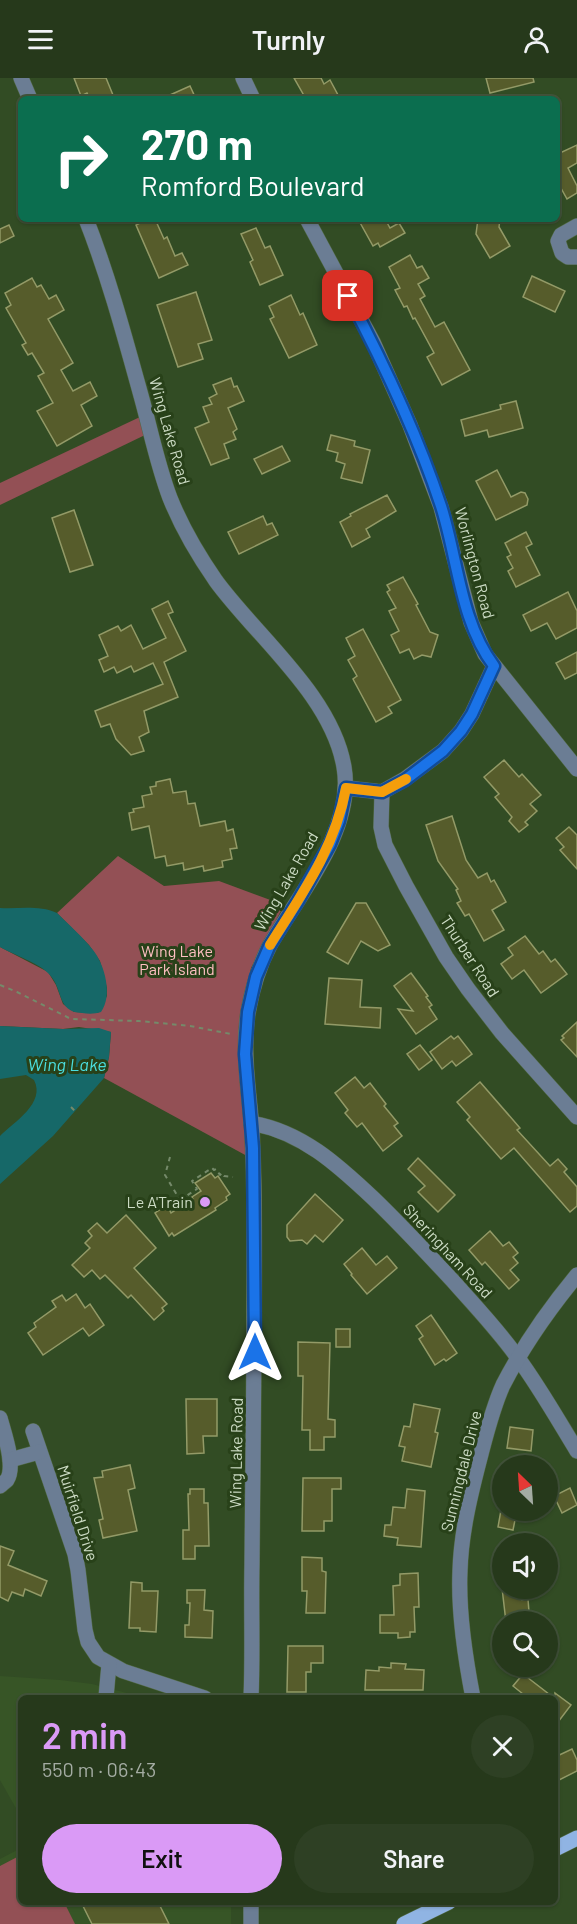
<!DOCTYPE html>
<html lang="en">
<head>
<meta charset="utf-8">
<style>
  :root { --surface:#26391b; --page:#2e4024; --text:#f1f3f6; --muted:#a4aca3; --line:#42533a; --accent:#da9af6 }
  body { margin:0; font-family:Barlow,sans-serif; background:var(--page); color:var(--text); height:100vh; display:flex; flex-direction:column; font-size:22px; white-space:nowrap }
  * { box-sizing:border-box; margin:0 }
  p { font-size:20px; color:var(--muted) }
  .icon { flex:none; width:33px; height:33px; fill:none; stroke:currentColor; stroke-width:2; stroke-linecap:round; stroke-linejoin:round }
  .map { position:relative; flex:1; overflow:hidden }
  .side { position:absolute; left:18px; top:1617px; width:540px; height:210px; display:flex; flex-direction:column; background:var(--surface); border-radius:9px; box-shadow:0 2px 4px #0004,0 0 0 2px var(--line) }
  .side>* { flex:none }
  .guide { position:absolute; left:18px; top:18px; width:542px; height:126px; border-radius:9px; box-shadow:0 2px 4px #0004,0 0 0 2px var(--line); background:#0b6e4f; color:#fff; overflow:hidden }
  .needle { width:39px; rotate:335deg }
  .tools { position:absolute; left:492px; top:1377px; display:grid; gap:12px }
  .tools a { display:grid; place-items:center; width:66px; height:66px; border-radius:50%; background:var(--surface); box-shadow:0 2px 4px #0004,0 0 0 2px var(--line); font-size:30px }
  .pin { position:absolute; display:grid; place-items:center; width:51px; height:51px; color:#fff; margin:-26px; border-radius:12px; box-shadow:0 3px 9px #0006 }
  .me { position:absolute; width:66px; margin:-33px; rotate:0deg; stroke-linejoin:round; filter:drop-shadow(0 0 4px #0008) }
  .turn { display:flex; align-items:center; gap:21px; height:126px; padding:0 24px; font-size:27px }
  .turn .icon { width:78px; height:78px; stroke-width:2.5 }
  .turn b { display:block; font-size:42px; line-height:51px }
  .round { display:grid; place-items:center; flex:none; width:63px; height:63px; border-radius:32px; background:var(--page) }
  .overview { display:flex; align-items:center; justify-content:space-between; height:102px; padding:0 24px }
  h1 { font-size:36px; font-weight:600; line-height:45px; color:var(--accent) }
  .button { display:flex; gap:12px; margin-top:auto; padding:12px 24px }
  .button a { flex:1; height:69px; border-radius:36px; background:var(--accent); color:#111; font-size:24px; font-weight:600; line-height:69px; text-align:center }
  .button a+a { background:var(--page); color:var(--text) }
  header { display:flex; justify-content:space-between; align-items:center; height:78px; padding:0 24px; background:var(--surface); font-size:27px; font-weight:600 }
  .map>svg:first-child { display:block }
  .built { fill:#375526 }
  .green { fill:#935055 }
  .water { fill:#166868 }
  .building { fill:#565c2b; stroke:#939a67; stroke-width:1.5 }
  .lines { fill:none; stroke-linecap:round; stroke-linejoin:round }
  .minor-casing { stroke:#516944; stroke-width:16 }
  .major-casing { stroke:#516944; stroke-width:16 }
  .path { stroke:#758a6a; stroke-width:2; stroke-dasharray:4.5 4.5; stroke-linecap:butt }
  .minor { stroke:#6b7d94; stroke-width:15 }
  .major { stroke:#90b4e3; stroke-width:15 }
  .route-casing { stroke:#114b97; stroke-width:15 }
  .route { stroke:#1a73e8; stroke-width:10 }
  .slow { stroke:#f59e0b; stroke-width:10 }
  .poi-dot { fill:#da9af6; stroke:#284119; stroke-width:2 }
  .labels { text-anchor:middle; stroke-width:6; stroke-linejoin:round; paint-order:stroke }
  .street-label { font-size:16px; fill:#ccdbc4; stroke:#284119 }
  .park-label { font-size:16px; fill:#febfc2; stroke:#284119 }
  .poi-label { font-size:16px; fill:#ccdbc4; stroke:#284119; text-anchor:end }
  .water-label { font-size:18px; font-style:italic; fill:#4adede; stroke:#284119 }
</style>
</head>
<body>
<header><svg class="icon" aria-label="menu" viewBox="0 0 24 24"><path d="M4 6h16M4 12h16M4 18h16"/></svg>Turnly<svg class="icon" aria-label="person" viewBox="0 0 24 24"><circle cx="12" cy="8" r="4"/><path d="M4 21q1-7 8-7t8 7"/></svg></header>
<div class="map">
<svg width="577" height="1846" viewBox="0 0 577 1846">
  <rect width="100%" height="100%" fill="#324c24"/>
  <g class="built">
    <polygon points="0,1598 60,1602 92,1606 146,1620 21,1620 21,1739 0,1702"/>
    <polygon points="21,1770 21,1824 231,1824 231,1846 0,1846 0,1781"/>
  </g>
  <g class="green">
    <polygon points="140,339 145,357 0,427 0,405"/>
    <polygon points="118,778 164,808 219,803 284,827 251,890 245,927 247,1078 104,1000 109,979 111,954 79,949 63,951 0,948 0,869 48,894 56,907 63,926 74,934 98,935 107,918 107,910 100,883 89,867 57,835"/>
    <polygon points="21,1777 21,1824 64,1824 75,1846 0,1846 0,1788"/>
  </g>
  <g class="water">
    <path d="M0 830C20 831 39 827 57 835 69 847 83 859 93 872 105 887 113 918 101 934 95 936 89 936 82 935 56 934 64 911 49 896 39 885 14 877 0 869Z"/>
    <path d="M0 948 63 951 99 950 111 954 109 979 104 1000 53 1058 0 1106V1058C14 1044 46 1025 34 1002L26 997 0 1001Z"/>
  </g>
  <g class="building">
    <polygon points="74,0 106,0 113,17 104,21 90,21 87,15 81,18"/>
    <polygon points="294,0 321,0 324,6 330,2 338,17 331,21 306,21"/>
    <polygon points="486,0 533,0 534,4 490,15"/>
    <polygon points="190,8 196,21 161,21"/>
    <polygon points="577,67 577,85 568,90 577,108 577,115 567,121 556,101 556,68 560,75"/>
    <polygon points="148,141 155,141 164,161 167,159 175,178 182,175 188,187 159,200 136,147"/>
    <polygon points="358,141 385,141 390,150 399,145 405,155 380,169 378,165 373,168"/>
    <polygon points="478,141 500,141 499,149 510,168 490,180 476,156"/>
    <polygon points="9,147 14,158 0,165 0,151"/>
    <polygon points="256,150 265,170 270,168 283,197 260,207 250,184 253,182 241,156"/>
    <polygon points="410,177 417,190 422,188 429,200 418,206 425,218 420,221 435,249 444,244 470,292 442,307 427,279 434,275 415,240 413,241 407,228 404,229 395,212 400,210 389,189"/>
    <polygon points="532,198 565,213 555,234 523,219"/>
    <polygon points="32,200 37,209 41,207 49,221 56,217 64,232 48,241 73,285 61,292 73,313 90,304 97,318 81,327 92,348 57,368 37,333 53,325 38,298 44,295 32,275 28,277 22,267 26,265 6,230 11,227 5,215"/>
    <polygon points="196,214 212,262 198,266 203,281 178,289 157,227"/>
    <polygon points="291,217 300,237 303,235 317,267 289,280 270,241 274,239 269,228"/>
    <polygon points="231,300 234,309 237,308 244,323 228,330 237,351 233,354 236,361 224,366 229,380 211,387 195,350 209,344 203,329 212,326 209,320 217,316 213,307"/>
    <polygon points="516,323 523,350 489,359 487,352 465,358 461,342 501,331 500,327"/>
    <polygon points="331,357 355,363 354,368 370,372 362,405 341,400 345,386 336,383 338,375 327,372"/>
    <polygon points="282,368 290,383 262,396 254,381"/>
    <polygon points="497,392 511,419 521,414 525,415 528,421 527,427 496,442 476,403"/>
    <polygon points="387,417 396,433 366,451 370,459 352,469 340,444 351,438 350,436"/>
    <polygon points="74,432 93,487 70,494 52,440"/>
    <polygon points="263,438 267,447 272,445 278,457 239,476 228,454"/>
    <polygon points="526,454 532,466 526,469 540,497 516,509 508,493 513,490 507,479 511,477 505,465"/>
    <polygon points="403,499 418,526 416,527 430,554 438,557 431,579 422,577 414,581 409,571 400,575 391,557 399,553 389,533 396,530 387,514 390,512 387,507"/>
    <polygon points="568,514 577,533 577,550 556,561 547,545 531,553 523,537"/>
    <polygon points="168,523 173,534 168,536 186,573 164,584 178,619 144,633 149,654 139,659 144,673 131,677 116,661 110,646 101,649 95,633 163,606 153,585 134,594 131,588 117,595 114,589 104,594 99,582 108,578 99,557 118,548 121,553 131,547 143,571 166,560 152,531"/>
    <polygon points="363,551 401,622 388,629 392,635 376,644 353,601 357,598 348,582 355,578 346,560"/>
    <polygon points="577,574 577,595 565,601 556,585"/>
    <polygon points="504,682 519,699 522,696 541,717 530,726 537,733 525,744 528,747 519,754 509,743 512,739 495,719 499,716 484,699"/>
    <polygon points="170,701 173,715 186,713 188,726 195,725 200,748 225,743 227,753 233,751 237,770 230,771 232,781 222,783 223,789 204,793 203,788 184,792 183,785 167,788 165,778 155,780 149,748 132,752 129,735 134,734 133,731 144,729 142,718 152,716 150,709 156,708 156,704"/>
    <polygon points="452,738 466,782 478,800 487,795 491,804 494,802 506,824 492,832 504,852 484,863 469,836 465,838 457,825 461,823 456,812 458,811 438,783 426,747"/>
    <polygon points="569,749 577,757 577,791 560,772 564,769 556,760"/>
    <polygon points="356,825 366,825 390,867 378,873 361,863 348,886 327,874"/>
    <polygon points="525,858 539,876 543,873 551,884 555,881 567,896 541,915 524,892 512,901 501,886 513,877 508,870"/>
    <polygon points="411,895 428,918 426,919 432,927 429,929 437,941 416,956 398,931 413,933 394,908"/>
    <polygon points="329,900 362,902 360,929 381,930 380,950 325,946"/>
    <polygon points="577,944 577,979 561,962 564,960 562,958"/>
    <polygon points="451,958 454,961 458,958 472,976 456,988 452,983 442,991 430,974"/>
    <polygon points="420,967 432,982 419,992 407,976"/>
    <polygon points="355,999 364,1010 370,1005 386,1026 384,1028 398,1045 394,1048 402,1058 383,1073 362,1045 357,1049 345,1035 348,1032 335,1015"/>
    <polygon points="480,1004 520,1050 517,1052 550,1088 558,1081 567,1091 564,1094 577,1109 577,1128 570,1134 514,1070 501,1081 467,1042 470,1039 457,1024"/>
    <polygon points="418,1080 455,1117 438,1134 418,1114 425,1108 408,1091"/>
    <polygon points="211,1095 215,1100 218,1098 230,1116 226,1119 227,1122 215,1130 216,1132 174,1158 172,1155 169,1158 155,1135 167,1127 171,1135 193,1121 192,1119 201,1113 195,1105"/>
    <polygon points="315,1116 343,1142 323,1164 315,1157 307,1166 302,1162 290,1163 287,1159 287,1147"/>
    <polygon points="126,1137 156,1170 134,1190 167,1226 162,1230 164,1233 154,1242 131,1217 128,1220 105,1197 100,1201 92,1192 84,1199 72,1187 90,1170 85,1165 92,1158 88,1153 97,1145 107,1155"/>
    <polygon points="490,1153 503,1168 509,1164 518,1175 513,1179 518,1185 510,1192 519,1202 509,1211 485,1184 482,1187 469,1172"/>
    <polygon points="362,1170 376,1187 387,1178 397,1190 367,1216 351,1197 352,1196 344,1186"/>
    <polygon points="76,1216 85,1230 90,1226 104,1247 89,1258 83,1250 43,1277 28,1255 36,1249 34,1245 56,1229 52,1223 62,1217 66,1223"/>
    <polygon points="431,1237 457,1275 446,1283 444,1281 435,1287 419,1261 423,1258 416,1248"/>
    <rect x="336" y="1251" width="14" height="18"/>
    <polygon points="298,1264 330,1265 328,1341 335,1342 335,1359 324,1359 324,1372 310,1372 310,1352 302,1352 303,1298 298,1298"/>
    <polygon points="186,1321 217,1321 217,1358 203,1358 204,1375 187,1376"/>
    <polygon points="414,1326 440,1331 435,1354 438,1355 431,1389 402,1383 405,1369 399,1368 404,1348 410,1349"/>
    <polygon points="510,1349 533,1352 531,1373 507,1370"/>
    <polygon points="130,1387 135,1410 128,1412 137,1453 103,1460 99,1442 103,1441 94,1400 103,1399 102,1393"/>
    <polygon points="303,1400 341,1400 341,1411 332,1411 332,1443 324,1443 324,1453 302,1453"/>
    <polygon points="570,1410 577,1427 562,1435 554,1418"/>
    <polygon points="190,1411 204,1411 204,1425 208,1425 209,1468 195,1468 195,1481 183,1481 183,1452 189,1452 188,1416 190,1416"/>
    <polygon points="407,1411 425,1413 421,1469 397,1467 398,1460 384,1458 385,1447 391,1447 393,1429 405,1430"/>
    <polygon points="501,1432 517,1432 513,1452 498,1449"/>
    <polygon points="0,1468 14,1473 8,1487 47,1503 41,1518 25,1511 23,1518 12,1514 8,1523 0,1519"/>
    <polygon points="302,1479 322,1480 322,1493 326,1494 325,1535 306,1535 307,1513 302,1513"/>
    <polygon points="418,1495 419,1529 414,1529 415,1554 410,1554 410,1559 398,1560 398,1555 380,1555 380,1537 394,1537 393,1508 400,1507 400,1496"/>
    <polygon points="131,1504 142,1505 142,1513 158,1513 156,1554 140,1553 140,1550 129,1550"/>
    <polygon points="502,1510 521,1510 522,1522 528,1521 529,1534 524,1534 525,1544 506,1544"/>
    <polygon points="187,1512 205,1512 204,1532 213,1533 212,1560 185,1559 185,1547 189,1547 190,1525 187,1525"/>
    <polygon points="288,1568 323,1568 323,1585 311,1585 311,1594 306,1594 306,1614 287,1614"/>
    <polygon points="391,1585 406,1586 405,1591 424,1592 423,1612 365,1612 366,1592 379,1593 379,1589 391,1590"/>
    <polygon points="523,1596 554,1620 528,1620 513,1608"/>
    <polygon points="555,1615 571,1627 555,1648"/>
    <polygon points="572,1671 577,1682 577,1693 555,1704 555,1679"/>
    <polygon points="81,1824 158,1824 169,1846 92,1846"/>
  </g>
  <g class="lines">
    <g class="minor-casing">
      <g id="minor">
        <polyline points="21,0 30,21"/>
        <polyline points="243,0 253,21"/>
        <path d="M86 141C108 197 124 256 140 314 150 349 157 386 170 420 182 450 198 477 216 503 257 559 332 618 344 689 355 752 299 816 270 867 259 888 252 911 248 935 242 975 249 1012 252 1052 253 1076 254 1100 254 1123 255 1244 253 1365 252 1486 251 1531 253 1575 251 1620"/>
        <polyline points="307,141 373,264 410,347 441,429 471,544 485,576 577,691"/>
        <polyline points="577,148 561,157 558,163 562,175 568,179 577,179"/>
        <polyline points="346,710 382,714 405,701 443,673 461,653 472,636 494,588"/>
        <polyline points="382,714 381,749 385,767 406,808 446,879 468,911 502,955 577,1039"/>
        <path d="M251 1045C301 1053 338 1087 374 1121 401 1147 427 1175 453 1203 475 1228 499 1253 518 1280 540 1310 558 1342 577 1373"/>
        <path d="M0 1340C4 1355 16 1388 7 1402 7 1402 1 1407 0 1408"/>
        <polyline points="33,1353 75,1476 78,1492 85,1552 88,1564 98,1579 123,1593 205,1620"/>
        <polyline points="10,1382 39,1374"/>
        <polyline points="108,1620 106,1619 109,1586"/>
        <path d="M473 1620C465 1579 458 1535 460 1493 461 1454 471 1414 481 1376 487 1353 493 1329 503 1307 523 1268 549 1231 577 1197"/>
        <polyline points="251,1846 251,1824"/>
      </g>
    </g>
    <g class="major-casing">
      <g id="major">
        <polyline points="555,1771 577,1760"/>
        <polyline points="404,1846 449,1824"/>
      </g>
    </g>
    <g class="path">
      <polyline points="0,907 17,914 71,941 139,943 190,948 231,956"/>
      <polyline points="71,1029 76,1034"/>
      <polyline points="170,1079 165,1097 183,1127"/>
      <polyline points="180,1122 197,1111 192,1103 212,1090 214,1092 216,1091 220,1097 222,1095 224,1098 233,1099"/>
    </g>
    <use href="#minor" class="minor"/>
    <use href="#major" class="major"/>
  </g>
  <g class="lines">
    <g class="route-casing">
      <path id="route" d="M255 1274 253 1070 245 976 248 934 256 899 269 869 298 823 330 766 339 743 346 710 382 714 405 702 443 673 461 653 472 636 494 588C460 543 458 481 441 428 417 355 384 286 348 218"/>
    </g>
    <use href="#route" class="route"/>
    <path class="slow" d="M270 867C302 816 335 770 346 710L382 714 406 701"/>
  </g>
  <circle class="poi-dot" cx="205" cy="1124" r="6"/>
  <g class="labels">
    <g class="street-label">
      <text transform="translate(170 353) rotate(74)" y="6">Wing Lake Road</text>
      <text transform="translate(475 485) rotate(75)" y="6">Worlington Road</text>
      <text transform="translate(286 803) rotate(-60)" y="6">Wing Lake Road</text>
      <text transform="translate(470 878) rotate(57)" y="6">Thurber Road</text>
      <text transform="translate(448 1173) rotate(47)" y="6">Sheringham Road</text>
      <text transform="translate(236 1375) rotate(-89)" y="6">Wing Lake Road</text>
      <text transform="translate(461 1393) rotate(-76)" y="6">Sunningdale Drive</text>
      <text transform="translate(78 1435) rotate(72)" y="6">Muirfield Drive</text>
    </g>
    <g class="park-label">
      <text x="177" y="879">Wing Lake<tspan x="177" dy="18">Park Island</tspan></text>
    </g>
    <g class="poi-label">
      <text x="193" y="1130">Le A'Train</text>
    </g>
    <g class="water-label">
      <text x="67" y="993">Wing Lake</text>
    </g>
  </g>
</svg>
<div class="tools">
<a><svg class="needle" viewBox="-14 -14 28 28"><path d="M0-13l5 13h-10z" fill="#e53935"/><path d="M0 13l5-13h-10z" fill="#a4aca3"/></svg></a>
<a><svg class="icon" aria-label="sound" viewBox="0 0 24 24"><path d="M4 9h4l5-4v14l-5-4H4zM17 9q2 3 0 6"/></svg></a>
<a><svg class="icon" aria-label="search" viewBox="0 0 24 24"><circle cx="10" cy="10" r="6"/><path d="M15 15l6 6"/></svg></a>
</div>
<div class="pin" style="left:348px;top:218px;background:#d93025"><svg class="icon" aria-label="arrive" viewBox="0 0 24 24"><path d="M6 21V4h12l-3 4 3 4H6"/></svg></div>
<svg class="me" style="left:255px;top:1274px" viewBox="-20 -20 40 40"><path d="M0-17L14 15 0 8-14 15z" fill="#1a73e8" stroke="#fff" stroke-width="4"/></svg>
<div class="guide">
<div class="turn"><svg class="icon" aria-label="right" viewBox="0 0 24 24"><path d="M7 20v-9h11M14 6l5 5-5 5"/></svg><div><b>270 m</b>Romford Boulevard</div></div>
</div>
<section class="side">
<div class="overview"><div><h1>2 min</h1><p>550 m · 06:43</p></div><a class="round"><svg class="icon" aria-label="close" viewBox="0 0 24 24"><path d="M6 6l12 12M18 6L6 18"/></svg></a></div>
<div class="button"><a>Exit</a><a>Share</a></div>
</section>
</div>
</body>
</html>
